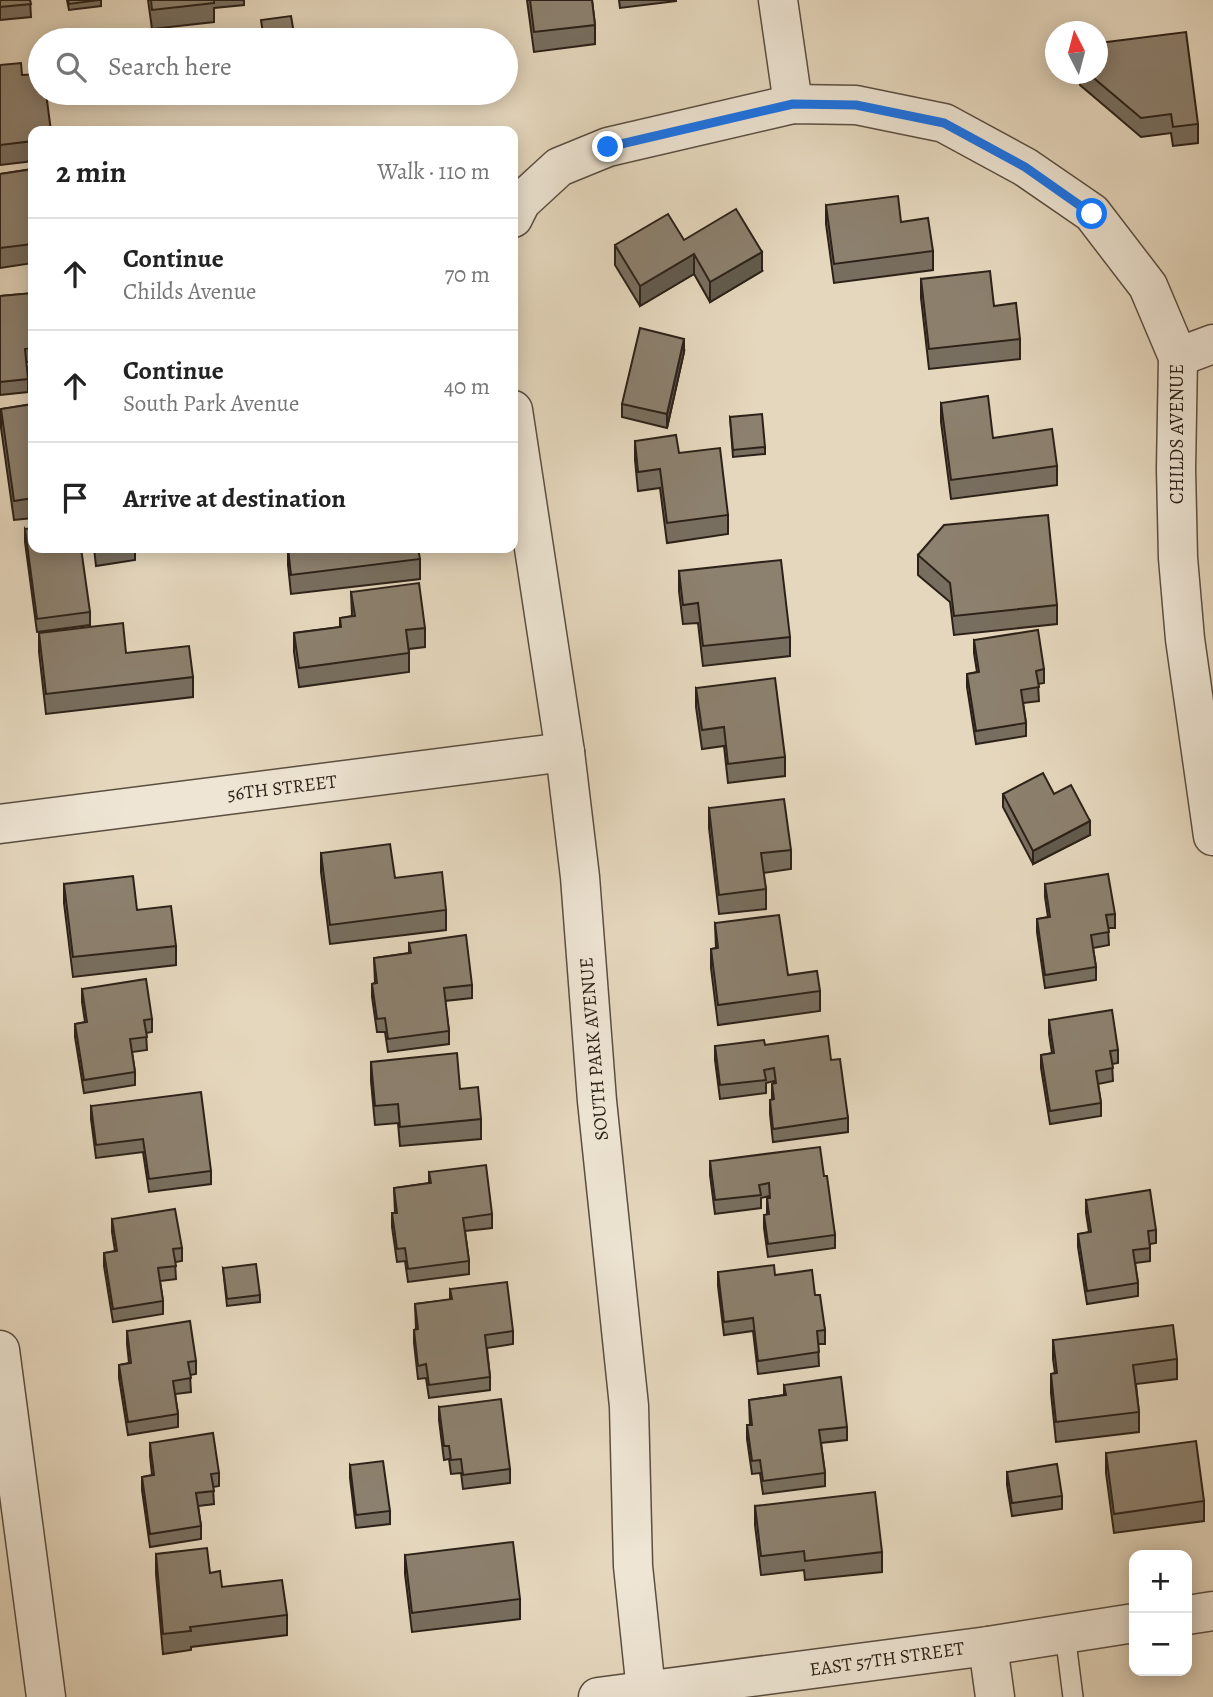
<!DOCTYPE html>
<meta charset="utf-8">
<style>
:root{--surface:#fff;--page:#f2f2f2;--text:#222;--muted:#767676;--line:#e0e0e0}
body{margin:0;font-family:Alegreya,serif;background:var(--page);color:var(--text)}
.controls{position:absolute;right:21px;bottom:21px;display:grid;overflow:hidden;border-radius:14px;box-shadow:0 4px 18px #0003}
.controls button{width:63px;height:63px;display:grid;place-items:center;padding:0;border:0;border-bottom:2px solid var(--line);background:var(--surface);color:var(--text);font:35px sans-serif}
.compass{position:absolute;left:1045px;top:21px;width:63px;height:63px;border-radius:50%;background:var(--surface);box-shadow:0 4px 18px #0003;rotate:354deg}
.stop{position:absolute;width:21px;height:21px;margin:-16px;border:5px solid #1a73e8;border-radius:50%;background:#fff}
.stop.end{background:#1a73e8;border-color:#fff;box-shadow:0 2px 7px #0008}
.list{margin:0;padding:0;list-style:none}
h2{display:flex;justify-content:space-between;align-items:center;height:91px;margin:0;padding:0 28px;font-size:30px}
h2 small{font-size:23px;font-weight:400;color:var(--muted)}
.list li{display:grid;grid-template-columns:46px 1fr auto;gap:21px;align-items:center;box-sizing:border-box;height:112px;padding:0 28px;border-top:2px solid var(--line)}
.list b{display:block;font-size:26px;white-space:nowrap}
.list p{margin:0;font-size:23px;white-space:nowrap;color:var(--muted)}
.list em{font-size:23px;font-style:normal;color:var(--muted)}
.icon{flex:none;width:38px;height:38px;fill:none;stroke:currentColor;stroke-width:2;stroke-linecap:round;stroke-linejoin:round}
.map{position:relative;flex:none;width:1213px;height:1697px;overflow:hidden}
.search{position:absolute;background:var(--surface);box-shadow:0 4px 18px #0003;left:28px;top:28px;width:490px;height:77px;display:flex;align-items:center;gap:18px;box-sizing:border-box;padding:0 24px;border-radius:38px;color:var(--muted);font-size:26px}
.panel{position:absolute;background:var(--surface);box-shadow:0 4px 18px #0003;left:28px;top:126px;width:490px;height:427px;border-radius:14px}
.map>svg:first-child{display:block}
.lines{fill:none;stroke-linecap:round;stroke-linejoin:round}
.service-casing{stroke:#5a4e41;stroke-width:22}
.minor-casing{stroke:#5a4e41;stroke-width:41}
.tertiary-casing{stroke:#5a4e41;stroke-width:41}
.service{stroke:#eee5d4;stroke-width:19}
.minor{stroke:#eee5d4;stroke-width:38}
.tertiary{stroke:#eee5d4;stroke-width:38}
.wall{fill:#786e5f;stroke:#2c2118;stroke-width:2}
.shaded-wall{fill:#625a4d;stroke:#2c2118;stroke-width:2}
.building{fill:#8c806e;stroke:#2c2118;stroke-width:2}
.route{stroke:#1a73e8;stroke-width:9}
.labels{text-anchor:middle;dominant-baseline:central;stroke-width:7;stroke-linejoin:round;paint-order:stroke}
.street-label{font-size:19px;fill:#2c2118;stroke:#eee5d4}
</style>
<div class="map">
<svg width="1213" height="1697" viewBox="0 0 1213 1697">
<rect width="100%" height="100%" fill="#e5d7bd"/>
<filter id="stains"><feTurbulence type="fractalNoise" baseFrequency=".00286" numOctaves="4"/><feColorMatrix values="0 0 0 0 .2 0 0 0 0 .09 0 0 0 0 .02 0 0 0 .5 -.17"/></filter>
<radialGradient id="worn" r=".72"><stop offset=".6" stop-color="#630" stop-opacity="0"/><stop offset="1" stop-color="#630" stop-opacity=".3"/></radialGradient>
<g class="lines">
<!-- service casing -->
<g class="service-casing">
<path id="service" d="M1065,1634L1073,1697"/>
</g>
<!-- minor casing -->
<g class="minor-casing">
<g id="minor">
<path d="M778,0L793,104"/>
<path d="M513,218L521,202L559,167L608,147L793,104L856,105L944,123L1025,167L1092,213L1148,286L1178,357L1176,469L1178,558L1185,639L1213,836"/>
<path d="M1178,357L1213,344"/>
<path d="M513,410L565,752L580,877L597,1101L629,1406L633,1566L646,1691"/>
<path d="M0,824L565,752"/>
<path d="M1187,1615L1213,1611"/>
<path d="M988,1646L995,1697"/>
<path d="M598,1697L988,1646L1134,1623"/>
</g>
</g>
<!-- tertiary casing -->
<g class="tertiary-casing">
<path id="tertiary" d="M0,1350L46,1697"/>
</g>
<!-- service -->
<use href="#service" class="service"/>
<!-- minor -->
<use href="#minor" class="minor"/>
<!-- tertiary -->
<use href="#tertiary" class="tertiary"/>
</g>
<!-- wall -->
<g class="wall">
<path d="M0,0H30L31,17L0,20Z"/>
<path d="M67,0H101V6L69,10Z"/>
<path d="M148,0H244V5L214,8V22L152,29Z"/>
<path d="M527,0H592L595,25V44L534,52Z"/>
<path d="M619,0H676V1L620,8Z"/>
<path d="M0,65L22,75L33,131V161L0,165Z"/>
<path d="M1080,74H1097L1198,124V143L1173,146L1171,133L1141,137L1080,85Z"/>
<path d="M33,169V263L0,268V174Z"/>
<path d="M826,205L933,251V270L834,283L826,224Z"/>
<path d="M684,240L762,271L710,302L694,274L640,306L615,265V245Z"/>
<path d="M921,279L994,306L1020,339V359L929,369L921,298Z"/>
<path d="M33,293V362H26L28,379V392L0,395V296Z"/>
<path d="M684,352L667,428L622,417V404Z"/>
<path d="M941,403L993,438L1057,466V485L951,499L941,422Z"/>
<path d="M33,404V518L14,520L1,428V409Z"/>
<path d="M730,417L765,447V454L733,457Z"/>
<path d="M635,441L679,453L728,515V534L667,543L660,488L638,491L635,460Z"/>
<path d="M25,529L90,612V625L37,632L25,542Z"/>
<path d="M94,548H135V560L96,566Z"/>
<path d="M288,548L420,559V579L291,594L288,565Z"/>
<path d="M918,555L1057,605V624L954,635L950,602L918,575Z"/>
<path d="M679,571L790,637V656L703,666L698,623L683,624L679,591Z"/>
<path d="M351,592L425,628V647L409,649V672L299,687L294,652V633L340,627V618L352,616Z"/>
<path d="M39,633L193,677V697L46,714L39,652Z"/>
<path d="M974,640L1044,669V683L1038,684L1039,701L1023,703L1026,723V736L976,744L967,687V674L977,672L974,653Z"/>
<path d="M696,688L785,757V776L728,783L724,746L702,749L696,707Z"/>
<path d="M1003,794H1054L1090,835L1033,864L1003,807Z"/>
<path d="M709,808L791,850V869L763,873L766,889V909L719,914L709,828Z"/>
<path d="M321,853L395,878L446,910V930L330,944L321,872Z"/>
<path d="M64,884L137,910L176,946V965L73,977L64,903Z"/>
<path d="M1045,884L1115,914V928H1108L1109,945L1093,948L1096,967V980L1045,988L1037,932V919L1048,917L1045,897Z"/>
<path d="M715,923L788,975L820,991V1011L718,1025L711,968V949L716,948Z"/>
<path d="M409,943L472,985V998L445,1001L449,1031V1044L388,1052L385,1032H377L372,997V984L375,983L374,958L409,953Z"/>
<path d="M82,989L152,1019V1032L146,1033L147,1050L132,1052L135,1072V1085L84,1093L75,1037V1024L85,1022L82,1002Z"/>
<path d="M1049,1020L1118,1050V1063L1112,1064L1113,1081L1098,1084L1101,1103V1116L1050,1124L1041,1068V1055L1052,1053L1049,1034Z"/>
<path d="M765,1045L831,1060L848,1118V1132L773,1142L770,1114V1100H772V1084L774,1083V1081L766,1083V1093L720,1099L715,1060V1046Z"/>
<path d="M371,1062L460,1089L481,1119V1139L400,1146L398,1123L375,1125L371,1081Z"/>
<path d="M91,1106L211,1171V1184L149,1192L143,1152L96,1158L91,1119Z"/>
<path d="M710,1161L824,1176L835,1235V1248L768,1257L764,1228V1215H767V1198H769V1196L761,1198V1208L715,1214L710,1175Z"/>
<path d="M429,1172L492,1214V1228L465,1231L469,1261V1274L408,1282L405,1261L397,1262L392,1227V1213H395L394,1188L429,1183Z"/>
<path d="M1086,1200L1156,1230V1243L1150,1244V1261L1135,1263L1138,1283V1296L1087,1304L1078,1247V1234L1089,1232L1086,1213Z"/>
<path d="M112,1219L182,1248V1261L175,1262L176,1279L160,1281L163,1301V1314L113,1322L104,1266V1253L115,1251L112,1232Z"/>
<path d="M223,1268L260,1295V1302L227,1306Z"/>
<path d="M718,1272L775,1275L815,1295L825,1330V1344H818L819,1366L758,1374L753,1331L724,1335L718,1286Z"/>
<path d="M450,1289L513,1331V1344L487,1348L490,1377V1390L429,1398L426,1378L418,1379L414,1343V1330L416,1329L415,1304L450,1300Z"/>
<path d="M127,1331L196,1361V1374L190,1375L191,1392L175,1394L178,1414V1427L128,1435L119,1378V1365L129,1363L127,1344Z"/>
<path d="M1053,1340L1177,1359V1379L1136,1384L1139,1412V1432L1056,1442L1051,1393V1374L1055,1373L1053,1359Z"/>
<path d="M784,1385L847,1427V1440L821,1443L825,1473V1486L763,1494L760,1473L752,1474L747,1439V1425H750L749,1400L784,1395Z"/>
<path d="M439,1407L510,1469V1483L463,1489L461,1473L451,1474L449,1459L444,1460L439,1420Z"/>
<path d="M150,1443L219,1473V1486L213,1487L214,1504L198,1506L201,1526V1539L150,1547L142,1490V1477L152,1475L150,1456Z"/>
<path d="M1106,1453L1204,1501V1521L1114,1533L1106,1473Z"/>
<path d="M350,1465L390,1511V1524L356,1528L350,1478Z"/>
<path d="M1007,1472L1062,1496V1509L1012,1516L1007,1485Z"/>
<path d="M755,1506L882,1552V1572L805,1580L804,1570L761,1575L755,1525Z"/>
<path d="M156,1554L210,1573L222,1587L287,1615V1635L191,1647V1650L163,1654L156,1574Z"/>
<path d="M405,1555L520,1599V1619L412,1632L405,1574Z"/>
</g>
<!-- shaded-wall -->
<g class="shaded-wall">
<path d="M762,252V271L710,302V282Z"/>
<path d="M694,254V274L640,306V286Z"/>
<path d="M684,339V352L667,428V414Z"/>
<path d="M1090,821V835L1033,864V851Z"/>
</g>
<!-- building -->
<g class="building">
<path d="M0,0H30L31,4L0,7Z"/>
<path d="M68,0H99L69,4Z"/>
<path d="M151,0H214V3L152,10Z"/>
<path d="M530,0H592L595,25L534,32Z"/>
<path d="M291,16L295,40H264L261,20Z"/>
<path d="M1186,32L1198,124L1173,127L1171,114L1141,118L1089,74H1097V45L1099,43Z"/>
<path d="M138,36V40H102Z"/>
<path d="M21,63L22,75L40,74V93H46L51,131H33V141L0,145V65Z"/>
<path d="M33,169V235H32L33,244L0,248V174Z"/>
<path d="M898,196L901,222L928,218L933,251L834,264L826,205Z"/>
<path d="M736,209L762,252L710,282L694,254L640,286L615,245L668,214L684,240Z"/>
<path d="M990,271L994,306L1016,303L1020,339L929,349L921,279Z"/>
<path d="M33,293V348L25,349L28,379L0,382V296Z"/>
<path d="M640,328L684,339L667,414L622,404Z"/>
<path d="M988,396L993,438L1052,429L1057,466L951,480L941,403Z"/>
<path d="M33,404V498L14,501L1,409Z"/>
<path d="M762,414L765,447L733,450L730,417Z"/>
<path d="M676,435L679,453L720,448L728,515L667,523L660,469L638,472L635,441Z"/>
<path d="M1048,515L1057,605L954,616L950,583L918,555L944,525Z"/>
<path d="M33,528V548H81L90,612L37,619L25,529Z"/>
<path d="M96,548H131L96,552Z"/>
<path d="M288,548H418L420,559L291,575Z"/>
<path d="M781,560L790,637L703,646L698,603L683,605L679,571Z"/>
<path d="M419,583L425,628L406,630L409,653L299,668L294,633L341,627L340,618L355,616L351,592Z"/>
<path d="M123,623L126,653L189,646L193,677L46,694L39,633Z"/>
<path d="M1038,630L1044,669L1036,671L1039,687L1021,690L1026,723L976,731L967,674L979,672L974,640Z"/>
<path d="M775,678L785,757L728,764L724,727L702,730L696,688Z"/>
<path d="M1043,773L1054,794L1071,785L1090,821L1033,851L1003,794Z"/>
<path d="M784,799L791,850L761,853L766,889L719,895L709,808Z"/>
<path d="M390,844L395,878L442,872L446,910L330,925L321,853Z"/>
<path d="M1108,874L1115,914L1106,915L1109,932L1091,935L1096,967L1045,975L1037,919L1050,917L1045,884Z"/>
<path d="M133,876L137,910L171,906L176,946L73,957L64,884Z"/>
<path d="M779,915L788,975L817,971L820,991L718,1005L711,949L718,948L715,923Z"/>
<path d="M466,935L472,985L444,988L449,1031L388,1039L385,1018L377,1019L372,984L377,983L374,958L411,953L409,943Z"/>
<path d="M146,979L152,1019L144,1020L147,1037L130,1039L135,1072L84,1080L75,1024L87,1022L82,989Z"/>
<path d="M1112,1010L1118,1050L1110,1051L1113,1068L1096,1071L1101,1103L1050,1111L1041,1055L1054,1053L1049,1020Z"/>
<path d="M828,1036L831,1060L840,1059L848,1118L773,1129L770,1100L774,1099L772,1084L776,1083L774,1068L764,1070L766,1080L720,1085L715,1046L764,1040L765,1045Z"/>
<path d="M457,1053L460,1089L478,1087L481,1119L400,1127L398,1104L375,1106L371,1062Z"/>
<path d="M201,1092L211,1171L149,1179L143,1139L96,1145L91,1106Z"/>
<path d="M820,1147L824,1176H827L835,1235L768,1244L764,1215L769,1214L767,1198H770L769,1183L759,1185L761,1195L715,1200L710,1161Z"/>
<path d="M486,1165L492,1214L463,1218L469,1261L408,1269L405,1248L397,1249L392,1213H397L394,1188L431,1183L429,1172Z"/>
<path d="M1150,1190L1156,1230L1148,1231L1150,1248L1133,1250L1138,1283L1087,1291L1078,1234L1091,1232L1086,1200Z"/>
<path d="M175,1209L182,1248L173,1249L176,1266L158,1268L163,1301L113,1309L104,1253L117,1251L112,1219Z"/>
<path d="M256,1264L260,1295L227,1299L223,1268Z"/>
<path d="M774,1265L775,1275L812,1270L815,1295H820L825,1330L817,1331L819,1352L758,1361L753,1318L724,1322L718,1272Z"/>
<path d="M507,1282L513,1331L485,1335L490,1377L429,1385L426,1364L418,1366L414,1330L418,1329L415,1304L452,1299L450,1289Z"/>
<path d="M190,1321L196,1361L188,1362L191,1378L173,1381L178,1414L128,1422L119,1365L131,1363L127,1331Z"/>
<path d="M1173,1325L1177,1359L1133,1365L1139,1412L1056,1422L1051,1374L1057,1373L1053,1340Z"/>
<path d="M841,1377L847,1427L819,1430L825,1473L763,1481L760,1460L752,1461L747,1425H752L749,1400L786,1395L784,1385Z"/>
<path d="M501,1399L510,1469L463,1475L461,1459L451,1460L449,1446H444L439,1407Z"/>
<path d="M213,1433L219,1473L211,1474L214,1491L196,1493L201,1526L150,1534L142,1477L154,1475L150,1443Z"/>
<path d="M1196,1441L1204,1501L1114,1514L1106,1453Z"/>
<path d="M383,1461L390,1511L356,1515L350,1465Z"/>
<path d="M1057,1464L1062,1496L1012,1503L1007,1472Z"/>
<path d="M875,1492L882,1552L805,1561L804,1551L761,1556L755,1506Z"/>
<path d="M513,1542L520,1599L412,1613L405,1555Z"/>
<path d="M207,1548L210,1573L220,1571L222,1587L282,1580L287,1615L190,1627L191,1631L163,1634L156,1554Z"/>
</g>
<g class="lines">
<!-- route -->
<path class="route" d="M608,147L793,104L856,105L944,123L1025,167L1092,214"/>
</g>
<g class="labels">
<!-- street labels -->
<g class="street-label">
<text transform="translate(1177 434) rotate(-90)">CHILDS AVENUE</text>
<text transform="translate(282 788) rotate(-7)">56TH STREET</text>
<text transform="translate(594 1049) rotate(-95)">SOUTH PARK AVENUE</text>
<text transform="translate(887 1659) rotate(-8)">EAST 57TH STREET</text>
</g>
</g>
<rect width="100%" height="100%" filter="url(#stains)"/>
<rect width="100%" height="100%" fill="url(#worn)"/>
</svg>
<div class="controls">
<button>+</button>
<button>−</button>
</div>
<svg class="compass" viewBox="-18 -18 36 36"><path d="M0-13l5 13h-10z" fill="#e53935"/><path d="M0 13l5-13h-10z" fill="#767676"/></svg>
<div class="stop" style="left:1092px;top:214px"></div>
<div class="stop end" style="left:608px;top:147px"></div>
<div class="search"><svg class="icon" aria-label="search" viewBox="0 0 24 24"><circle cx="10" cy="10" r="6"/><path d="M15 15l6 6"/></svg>Search here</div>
<section class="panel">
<h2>2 min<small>Walk · 110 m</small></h2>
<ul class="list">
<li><svg class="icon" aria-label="ahead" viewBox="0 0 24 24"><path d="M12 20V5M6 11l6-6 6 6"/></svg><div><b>Continue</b><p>Childs Avenue</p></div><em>70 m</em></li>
<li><svg class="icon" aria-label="ahead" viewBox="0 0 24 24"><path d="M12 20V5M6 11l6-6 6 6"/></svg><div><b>Continue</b><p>South Park Avenue</p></div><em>40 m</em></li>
<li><svg class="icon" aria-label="arrive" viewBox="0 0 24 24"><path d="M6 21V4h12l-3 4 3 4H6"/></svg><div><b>Arrive at destination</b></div></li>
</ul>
</section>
</div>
